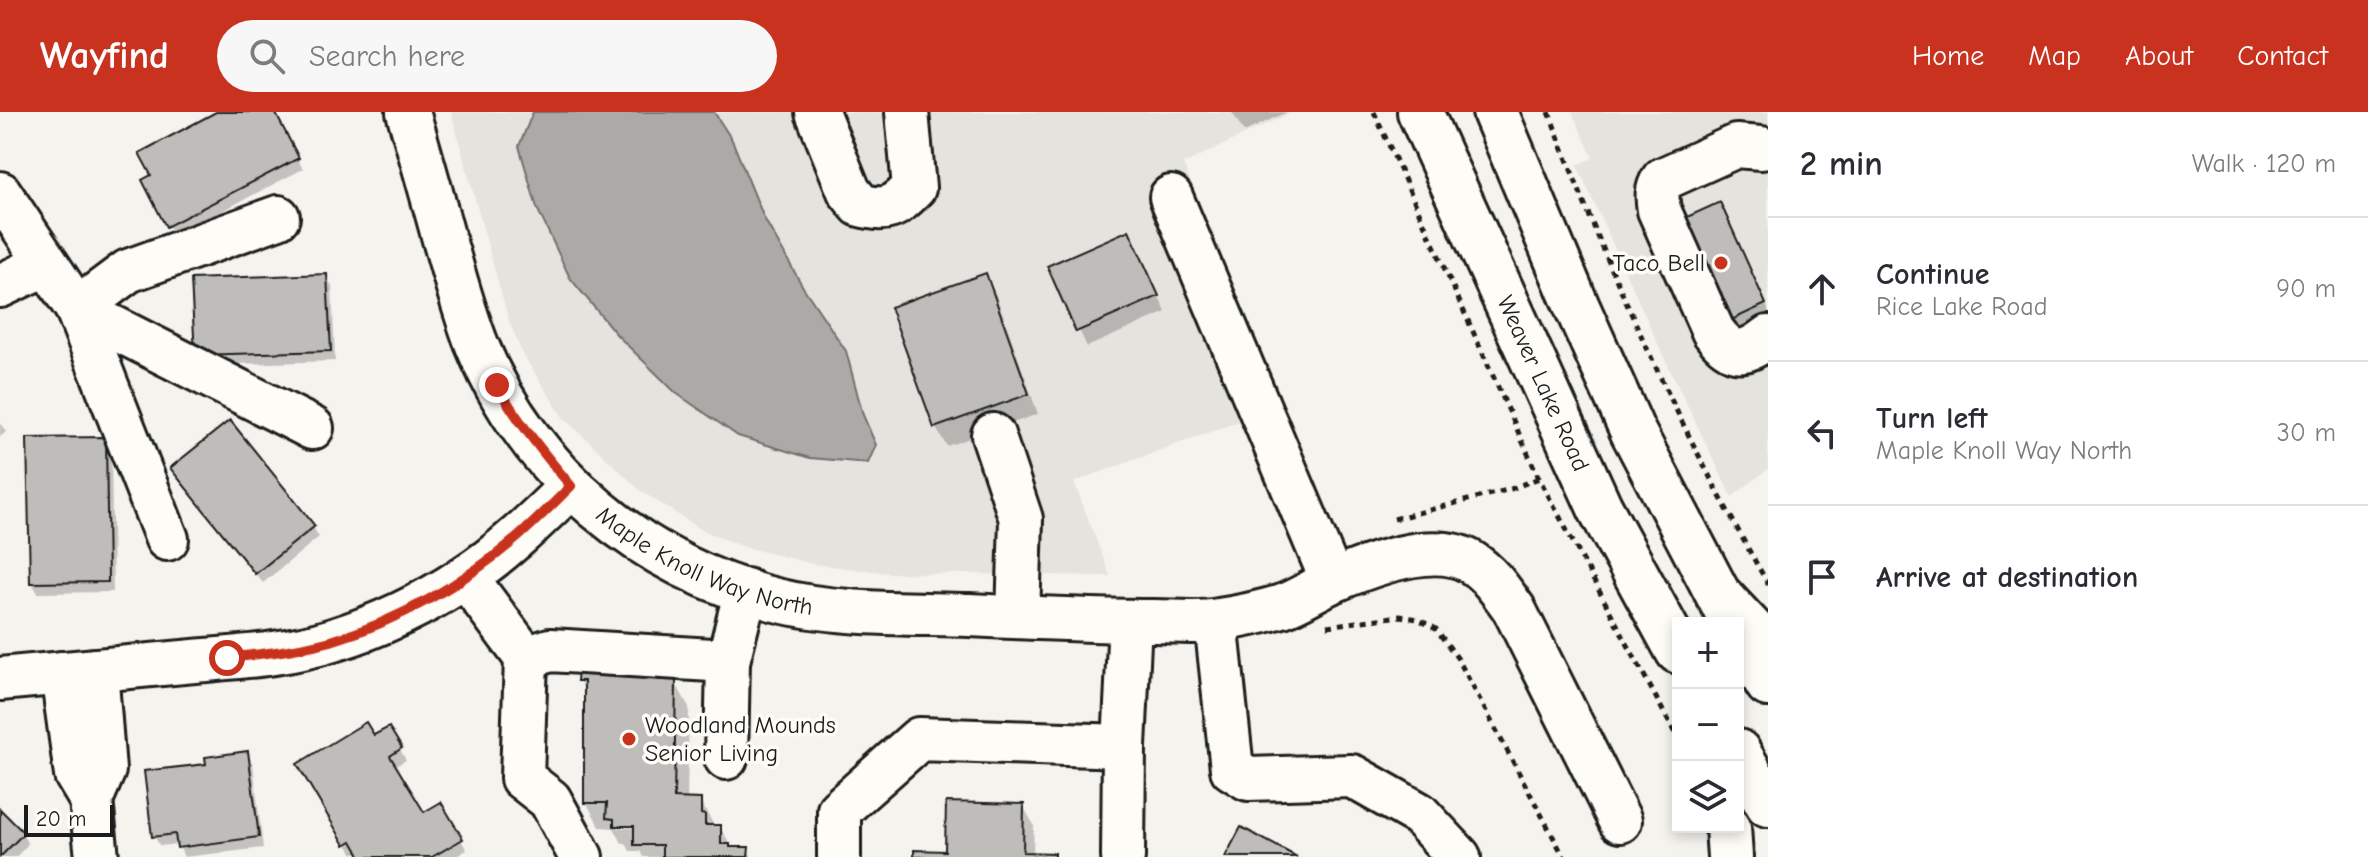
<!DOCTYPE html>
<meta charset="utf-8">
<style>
:root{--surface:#fff;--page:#f7f7f7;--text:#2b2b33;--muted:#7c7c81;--line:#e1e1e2;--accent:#c8321e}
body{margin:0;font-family:"Comic Neue",sans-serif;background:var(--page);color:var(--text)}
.controls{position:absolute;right:24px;bottom:24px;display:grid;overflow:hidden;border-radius:0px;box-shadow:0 4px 12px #0003}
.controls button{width:72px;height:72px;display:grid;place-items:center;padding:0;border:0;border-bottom:2px solid var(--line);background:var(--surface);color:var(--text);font:40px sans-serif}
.scale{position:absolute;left:24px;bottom:20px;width:90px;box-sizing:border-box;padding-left:8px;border:4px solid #1c1c1c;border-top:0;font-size:22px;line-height:28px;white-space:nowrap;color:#1c1c1c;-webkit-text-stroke:6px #fdfcf7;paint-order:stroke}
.stop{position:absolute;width:24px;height:24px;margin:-18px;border:6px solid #c8321e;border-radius:50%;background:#fff}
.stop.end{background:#c8321e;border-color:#fff;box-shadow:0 2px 8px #0008}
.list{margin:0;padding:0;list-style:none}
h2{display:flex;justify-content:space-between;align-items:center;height:104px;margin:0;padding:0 32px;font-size:34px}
h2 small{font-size:26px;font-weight:400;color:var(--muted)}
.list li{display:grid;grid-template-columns:52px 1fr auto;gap:24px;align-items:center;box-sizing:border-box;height:144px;padding:0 32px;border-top:2px solid var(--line)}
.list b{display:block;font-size:30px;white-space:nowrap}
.list p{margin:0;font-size:26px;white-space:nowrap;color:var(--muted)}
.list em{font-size:26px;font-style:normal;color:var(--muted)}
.icon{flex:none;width:44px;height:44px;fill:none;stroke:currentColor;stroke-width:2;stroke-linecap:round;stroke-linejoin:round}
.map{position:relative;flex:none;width:1768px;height:745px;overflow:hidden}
header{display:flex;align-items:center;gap:48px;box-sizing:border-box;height:112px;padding:0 40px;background:var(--accent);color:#fff}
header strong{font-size:38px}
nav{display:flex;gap:44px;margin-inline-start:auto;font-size:28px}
.search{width:560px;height:72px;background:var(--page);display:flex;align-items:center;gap:20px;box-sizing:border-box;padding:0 28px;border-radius:44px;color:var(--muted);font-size:30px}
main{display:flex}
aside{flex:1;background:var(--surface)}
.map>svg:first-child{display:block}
.built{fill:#e4e3de}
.water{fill:#abaaa6;stroke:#72716f;stroke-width:2}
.shadow{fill:#0003;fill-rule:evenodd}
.building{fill:#bebdba;stroke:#1c1c1c;stroke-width:2}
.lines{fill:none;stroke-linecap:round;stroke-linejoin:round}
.minor-casing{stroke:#1c1c1c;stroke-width:48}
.major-casing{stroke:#1c1c1c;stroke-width:50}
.highway-casing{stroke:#1c1c1c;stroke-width:50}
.path{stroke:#1c1c1c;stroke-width:5;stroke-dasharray:6 6;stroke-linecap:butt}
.minor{stroke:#fdfcf7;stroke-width:42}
.major{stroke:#fdfcf7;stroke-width:44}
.highway{stroke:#fdfcf7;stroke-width:44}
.route{stroke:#c8321e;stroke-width:10}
.poi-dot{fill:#c8321e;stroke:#fdfcf7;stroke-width:3}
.labels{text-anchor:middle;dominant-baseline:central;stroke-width:7;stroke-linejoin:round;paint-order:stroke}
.poi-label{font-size:24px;fill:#1c1c1c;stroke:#fdfcf7;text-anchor:end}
.street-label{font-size:24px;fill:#1c1c1c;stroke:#fdfcf7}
</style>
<header>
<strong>Wayfind</strong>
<div class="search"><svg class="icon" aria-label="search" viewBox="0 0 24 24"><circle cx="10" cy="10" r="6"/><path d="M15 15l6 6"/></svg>Search here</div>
<nav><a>Home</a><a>Map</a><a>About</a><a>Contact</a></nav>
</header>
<main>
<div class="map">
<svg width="1768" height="745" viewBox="0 0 1768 745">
<rect width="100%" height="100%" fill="#f4f3ee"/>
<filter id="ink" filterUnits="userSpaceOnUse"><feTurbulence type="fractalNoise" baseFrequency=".0125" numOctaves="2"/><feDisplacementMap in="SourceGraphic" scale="16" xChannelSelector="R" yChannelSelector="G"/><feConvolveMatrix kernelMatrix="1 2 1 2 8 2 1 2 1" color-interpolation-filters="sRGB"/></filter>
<g filter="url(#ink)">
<!-- built -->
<g class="built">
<path d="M451,0H1292L1183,52L1284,293L1074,370L1110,464L889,461L813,452L741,434L702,418L641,379L563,305L522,241L508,206Z"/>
<path d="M1572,0H1768V357L1732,385L1662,241L1577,53L1593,46Z"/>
</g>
<!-- water -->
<path class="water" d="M533,0H714L732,28L764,106L803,175L846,239L863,303L876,333L868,351L810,346L738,324L676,281L617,223L570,166L537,96L519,34Z"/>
<!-- shadow -->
<g class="shadow">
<path d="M220,0H273L303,57L174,124L144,69L153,64Z"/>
<path d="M1232,0H1287L1244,20Z"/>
<path d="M1728,108L1768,197V210L1733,226L1724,211Z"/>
<path d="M1129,121L1166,200L1087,235L1050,155Z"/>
<path d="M985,163L996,183L1038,302L947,334L935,315Z"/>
<path d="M326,164L332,174L335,249L203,253L197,243Z"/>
<path d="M0,311L6,320L0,325Z"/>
<path d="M105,327L111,337L113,480L38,481L32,471Z"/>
<path d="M173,357L313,415L319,425L263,471L179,367Z"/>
<path d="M579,568L675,570L689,595L687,688L700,689L715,715H720L733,737H747L752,745H643L640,739H630L626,731H622L614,716L600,715L586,690V580ZM618,712H644V716H618Z"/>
<path d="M388,617L406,648L394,655L423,703L440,693L467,738L455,745H364L360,738L353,742L299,652L374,626Z"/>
<path d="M247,642L253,652L263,736L184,745L178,732L160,734L154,724L208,653Z"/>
<path d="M1023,694L1034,713L1033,743H1054L1055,745H916L946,741Z"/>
<path d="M0,699L22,722L28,732L16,745H0Z"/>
</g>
<!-- building -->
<g class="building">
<path d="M216,0H275L299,46L166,115L142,68L151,63L139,41Z"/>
<path d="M1720,90L1766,192L1723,212L1676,110Z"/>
<path d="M1129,118L1159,184L1076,220L1047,154Z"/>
<path d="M986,161L1029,282L934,316L890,195Z"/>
<path d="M327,162L331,239L195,243L191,167Z"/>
<path d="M230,308L315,414L255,462L170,356Z"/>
<path d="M106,325L108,470L30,471L27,326Z"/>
<path d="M578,558H613L615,563L659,564V568H676L674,686L701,687V702L705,703V713H721V732H730V735H749L748,745H662V733H634V714H614V707L606,706L607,691H584V569H577Z"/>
<path d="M366,610L374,623L389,615L402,636L390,644L424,700L441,690L463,727L432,745H361L352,729L345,733L297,652Z"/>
<path d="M248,639L259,725L177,736L175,722L152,725L144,659L206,652L205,645Z"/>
<path d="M946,690L1024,692L1023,740L1055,741V745H914V738L945,739Z"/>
<path d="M0,697L24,721L0,745Z"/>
<path d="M1241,715L1297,745H1225Z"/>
</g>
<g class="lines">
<!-- minor casing -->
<g class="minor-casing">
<g id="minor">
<path id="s1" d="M408,0C421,44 433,87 445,131C455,165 464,200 477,233C529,361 644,456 776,488C835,503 908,501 969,503C1031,506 1093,509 1155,509C1175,509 1198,512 1219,508C1239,505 1262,500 1282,494C1300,488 1316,476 1333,469C1370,453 1433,428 1471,450C1490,462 1501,479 1514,497L1620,709"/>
<path d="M817,0L849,79L860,93C888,100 894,96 914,76L907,0"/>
<path d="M1761,36L1736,34L1663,67C1656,78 1657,85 1659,98L1713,219C1731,244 1744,244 1768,225"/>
<path d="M0,81L77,197L167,427"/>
<path d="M1171,85L1332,469"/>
<path d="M0,174L46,152"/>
<path d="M77,197L312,316"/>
<path d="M77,197L128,159L278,105"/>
<path d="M993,323L1021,407L1018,505"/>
<path d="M466,465L526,546L522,666L550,688L581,745"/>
<path d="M1216,509L1232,657L1248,667L1352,664L1419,702L1459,745"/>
<path d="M526,546L550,538L728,549L746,478"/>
<path d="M62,561L76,663L91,688L97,745"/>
<path d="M0,567C65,561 130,555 194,549C241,545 289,542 333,528C379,514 425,492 465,465C504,440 538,406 571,374"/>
<path d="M726,646L728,549"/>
<path d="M91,688L104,658L96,558"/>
<path d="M839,745V698L919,627L1124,634"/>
<path d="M1123,745L1124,634L1130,509"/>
</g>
</g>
<!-- major casing -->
<g class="major-casing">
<g id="major">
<path id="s2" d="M1420,0L1600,396L1678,539"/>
<path d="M1495,0L1577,195L1633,320L1733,511"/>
<path d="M1738,520L1768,572"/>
<path d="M1738,640L1768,692"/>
</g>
</g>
<!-- highway casing -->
<g class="highway-casing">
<g id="highway">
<path d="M1718,482L1768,535"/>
<path d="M1728,715L1730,745"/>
</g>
</g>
<!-- path -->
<g class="path">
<path d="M1374,0L1539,366L1678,627"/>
<path d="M1549,0C1609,162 1683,323 1768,472"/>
<path d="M1394,407L1511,377L1539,366"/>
<path d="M1327,514L1400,504L1418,507L1436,517L1458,547L1564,745"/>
</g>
<!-- minor -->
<use href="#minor" class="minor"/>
<!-- major -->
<use href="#major" class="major"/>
<!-- highway -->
<use href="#highway" class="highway"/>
</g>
</g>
<g class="lines" filter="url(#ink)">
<!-- route -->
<path class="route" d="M227,546C262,542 297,538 331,529C399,509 464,471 518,425C536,409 554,391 571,374C544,342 518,310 497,273"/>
</g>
<!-- markers -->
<g class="poi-dot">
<circle cx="1721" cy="151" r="8"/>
<circle cx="629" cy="627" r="8"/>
</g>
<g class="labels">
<!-- poi labels -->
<g class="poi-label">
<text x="1705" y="151">Taco Bell</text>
<text x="645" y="613" text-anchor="start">Woodland Mounds<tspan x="645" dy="28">Senior Living</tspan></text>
</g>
<!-- street labels -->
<g class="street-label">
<text stroke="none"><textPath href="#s2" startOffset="298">Weaver Lake Road</textPath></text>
<text stroke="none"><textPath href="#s1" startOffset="570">Maple Knoll Way North</textPath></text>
</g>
</g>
</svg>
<div class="controls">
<button>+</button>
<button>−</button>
<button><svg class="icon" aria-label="layers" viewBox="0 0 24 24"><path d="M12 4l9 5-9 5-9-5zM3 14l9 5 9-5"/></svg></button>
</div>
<div class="scale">20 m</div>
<div class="stop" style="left:227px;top:546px"></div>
<div class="stop end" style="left:497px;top:273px"></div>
</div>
<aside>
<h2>2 min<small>Walk · 120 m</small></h2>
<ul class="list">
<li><svg class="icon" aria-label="ahead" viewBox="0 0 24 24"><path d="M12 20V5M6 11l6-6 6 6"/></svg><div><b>Continue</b><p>Rice Lake Road</p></div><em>90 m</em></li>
<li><svg class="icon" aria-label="left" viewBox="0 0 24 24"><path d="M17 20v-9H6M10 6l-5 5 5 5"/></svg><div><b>Turn left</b><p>Maple Knoll Way North</p></div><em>30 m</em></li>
<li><svg class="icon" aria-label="arrive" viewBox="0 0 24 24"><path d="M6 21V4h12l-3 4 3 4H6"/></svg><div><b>Arrive at destination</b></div></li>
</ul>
</aside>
</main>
